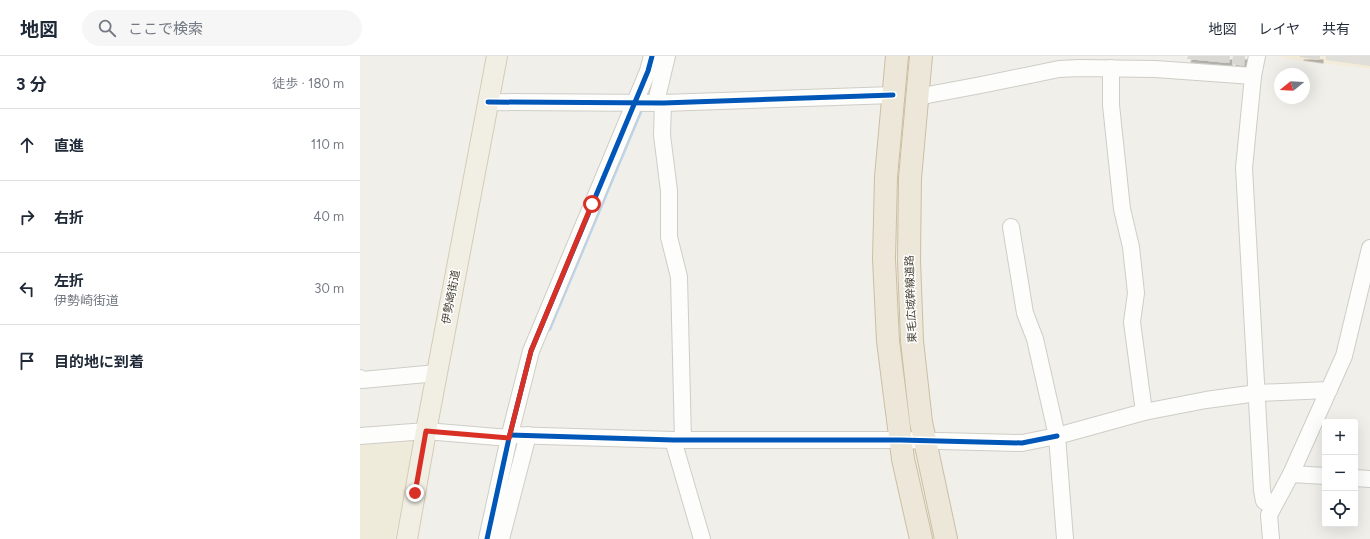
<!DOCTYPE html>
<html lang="ja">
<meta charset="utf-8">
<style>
:root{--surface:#fff;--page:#f6f6f7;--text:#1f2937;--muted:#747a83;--line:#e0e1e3}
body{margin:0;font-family:Figtree,"Noto Sans JP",sans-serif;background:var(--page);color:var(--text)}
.controls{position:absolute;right:12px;bottom:12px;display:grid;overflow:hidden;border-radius:4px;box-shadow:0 4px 16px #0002}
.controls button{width:36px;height:36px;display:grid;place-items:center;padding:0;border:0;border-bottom:1px solid var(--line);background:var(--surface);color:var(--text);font:20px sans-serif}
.compass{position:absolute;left:914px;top:12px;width:36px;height:36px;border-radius:50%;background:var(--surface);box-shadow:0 4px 16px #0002;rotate:252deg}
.stop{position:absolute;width:12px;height:12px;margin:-9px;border:3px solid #d93025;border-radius:50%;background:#fff}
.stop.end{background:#d93025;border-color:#fff;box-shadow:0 1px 4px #0008}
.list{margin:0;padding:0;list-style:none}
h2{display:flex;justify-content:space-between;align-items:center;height:52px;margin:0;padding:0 16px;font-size:17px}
h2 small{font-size:13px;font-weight:400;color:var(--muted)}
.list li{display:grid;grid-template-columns:26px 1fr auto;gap:12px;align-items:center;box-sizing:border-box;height:72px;padding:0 16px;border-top:1px solid var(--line)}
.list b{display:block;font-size:15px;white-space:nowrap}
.list p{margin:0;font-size:13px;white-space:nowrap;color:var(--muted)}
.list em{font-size:13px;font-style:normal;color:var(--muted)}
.icon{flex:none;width:22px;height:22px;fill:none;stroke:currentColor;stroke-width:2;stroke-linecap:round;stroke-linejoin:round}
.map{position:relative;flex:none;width:1010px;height:483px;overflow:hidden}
header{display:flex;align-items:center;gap:24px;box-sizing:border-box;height:56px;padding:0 20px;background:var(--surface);border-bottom:1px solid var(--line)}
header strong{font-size:19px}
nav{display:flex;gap:22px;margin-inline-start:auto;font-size:14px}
.search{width:280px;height:36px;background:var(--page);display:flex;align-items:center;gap:10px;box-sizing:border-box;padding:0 14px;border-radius:22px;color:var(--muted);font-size:15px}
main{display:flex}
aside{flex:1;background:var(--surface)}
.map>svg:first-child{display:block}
.commercial{fill:#f4ecdb}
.education{fill:#efebdb}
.parking{fill:#e0ded8}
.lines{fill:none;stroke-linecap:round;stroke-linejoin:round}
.stream{stroke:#b5d5f2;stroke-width:4.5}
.building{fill:#dad8d2;filter:url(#shadow)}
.minor-casing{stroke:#cfcdc7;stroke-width:18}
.major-casing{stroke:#d4cdb5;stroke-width:22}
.highway-casing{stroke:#cbbfa2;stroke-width:24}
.minor{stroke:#fdfdfc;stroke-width:16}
.major{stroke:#f1eee3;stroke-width:20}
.highway{stroke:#ece7d9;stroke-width:22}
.cycleway-casing{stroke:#fff;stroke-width:8}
.cycleway{stroke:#0057b8;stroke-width:5}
.route{stroke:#d93025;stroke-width:5}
.labels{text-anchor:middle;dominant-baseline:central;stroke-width:3;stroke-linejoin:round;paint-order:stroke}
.street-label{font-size:11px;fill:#484234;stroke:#fff}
</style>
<header>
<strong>地図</strong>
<div class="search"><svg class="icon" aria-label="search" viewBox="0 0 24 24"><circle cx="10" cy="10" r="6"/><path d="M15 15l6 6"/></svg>ここで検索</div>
<nav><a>地図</a><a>レイヤ</a><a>共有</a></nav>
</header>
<main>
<aside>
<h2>3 分<small>徒歩 · 180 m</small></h2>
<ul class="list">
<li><svg class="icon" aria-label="ahead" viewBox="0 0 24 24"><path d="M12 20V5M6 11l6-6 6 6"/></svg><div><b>直進</b></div><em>110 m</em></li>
<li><svg class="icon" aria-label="right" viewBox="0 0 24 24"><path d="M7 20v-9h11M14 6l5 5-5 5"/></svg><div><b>右折</b></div><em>40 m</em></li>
<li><svg class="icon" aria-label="left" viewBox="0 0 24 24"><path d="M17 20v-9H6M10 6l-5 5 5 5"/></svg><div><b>左折</b><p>伊勢崎街道</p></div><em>30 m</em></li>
<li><svg class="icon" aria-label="arrive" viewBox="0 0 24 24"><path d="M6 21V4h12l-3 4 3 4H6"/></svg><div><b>目的地に到着</b></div></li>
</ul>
</aside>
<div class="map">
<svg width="1010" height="483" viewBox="0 0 1010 483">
<defs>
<filter id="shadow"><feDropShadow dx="3.5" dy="3.5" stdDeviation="0" flood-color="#0004"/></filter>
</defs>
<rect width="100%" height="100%" fill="#f0efea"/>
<!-- commercial -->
<path class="commercial" d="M922,0H1010V13L921,2Z"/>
<!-- education -->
<path class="education" d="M52,381L54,385L35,483H0V385Z"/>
<!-- parking -->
<path class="parking" d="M966,0H1010V10L966,4Z"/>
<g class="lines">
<!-- stream -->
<g class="stream">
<path d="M285,44L295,19"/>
<path d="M189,273L282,51"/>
<path d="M148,425L158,381"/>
</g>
</g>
<!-- building -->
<g class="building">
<path d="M828,0H870L869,7L827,3Z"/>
<path d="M873,0H885L884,10L872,8Z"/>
<path d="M940,0H960V4L940,1Z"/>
</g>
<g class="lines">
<!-- minor casing -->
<g class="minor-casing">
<g id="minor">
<path d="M897,0L893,20L884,112L902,434L904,445L913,451"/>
<path d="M751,12V49L762,153L771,191L776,237L772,266L784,356"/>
<path d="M557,41L621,29L699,13L719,12L795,13L893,20"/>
<path d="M128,46L303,47L533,39"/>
<path d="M296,46L307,0"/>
<path d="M303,47L302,79L309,135V181L319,221L323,384"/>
<path d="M651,171L665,257L675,283L697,380L705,483"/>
<path d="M0,322L2,324L77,317"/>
<path d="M150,379L313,384H540L662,387L697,380L784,356L846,344L897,337L969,334"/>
<path d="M0,380L66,375L149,382"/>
<path d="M313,384L342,483"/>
<path d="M931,418L965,420"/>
<path d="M995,422L1010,423"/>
<path d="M127,483L149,382L171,295L288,15L292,0"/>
<path d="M141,483L168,379"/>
<path d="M911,483L909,459L931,418L984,300L1010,192"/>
</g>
</g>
<!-- major casing -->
<g class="major-casing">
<path id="major" d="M47,483L66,375L137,0"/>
</g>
<!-- highway casing -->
<g class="highway-casing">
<g id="highway">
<path d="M537,0L526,121L524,203L528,285L543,403L561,483"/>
<path d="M561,0L550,122L549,204L552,285L561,366L586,483"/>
</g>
</g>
<!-- minor -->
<use href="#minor" class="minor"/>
<!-- major -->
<use href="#major" class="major"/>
<!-- highway -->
<use href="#highway" class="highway"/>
<!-- cycleway casing -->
<g class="cycleway-casing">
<g id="cycleway">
<path d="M128,46L303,47L533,39"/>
<path d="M150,379L313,384H540L662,387L697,380"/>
<path d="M127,483L149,382L171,295L288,15L292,0"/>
</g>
</g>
<!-- cycleway -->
<use href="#cycleway" class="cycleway"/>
</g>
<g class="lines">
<!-- route -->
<path class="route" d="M55,437L66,375L149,382L171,295L232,148"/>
</g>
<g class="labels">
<!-- street labels -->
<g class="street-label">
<text transform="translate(91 241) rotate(-79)">伊勢崎街道</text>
<text transform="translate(551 243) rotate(-92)">東毛広域幹線道路</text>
</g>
</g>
</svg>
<div class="controls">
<button>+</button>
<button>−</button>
<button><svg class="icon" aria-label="locate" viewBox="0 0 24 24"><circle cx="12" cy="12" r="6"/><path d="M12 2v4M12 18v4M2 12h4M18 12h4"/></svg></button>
</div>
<svg class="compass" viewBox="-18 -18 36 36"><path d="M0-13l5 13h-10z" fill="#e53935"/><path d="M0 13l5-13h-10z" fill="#747a83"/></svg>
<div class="stop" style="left:232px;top:148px"></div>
<div class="stop end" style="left:55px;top:437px"></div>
</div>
</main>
